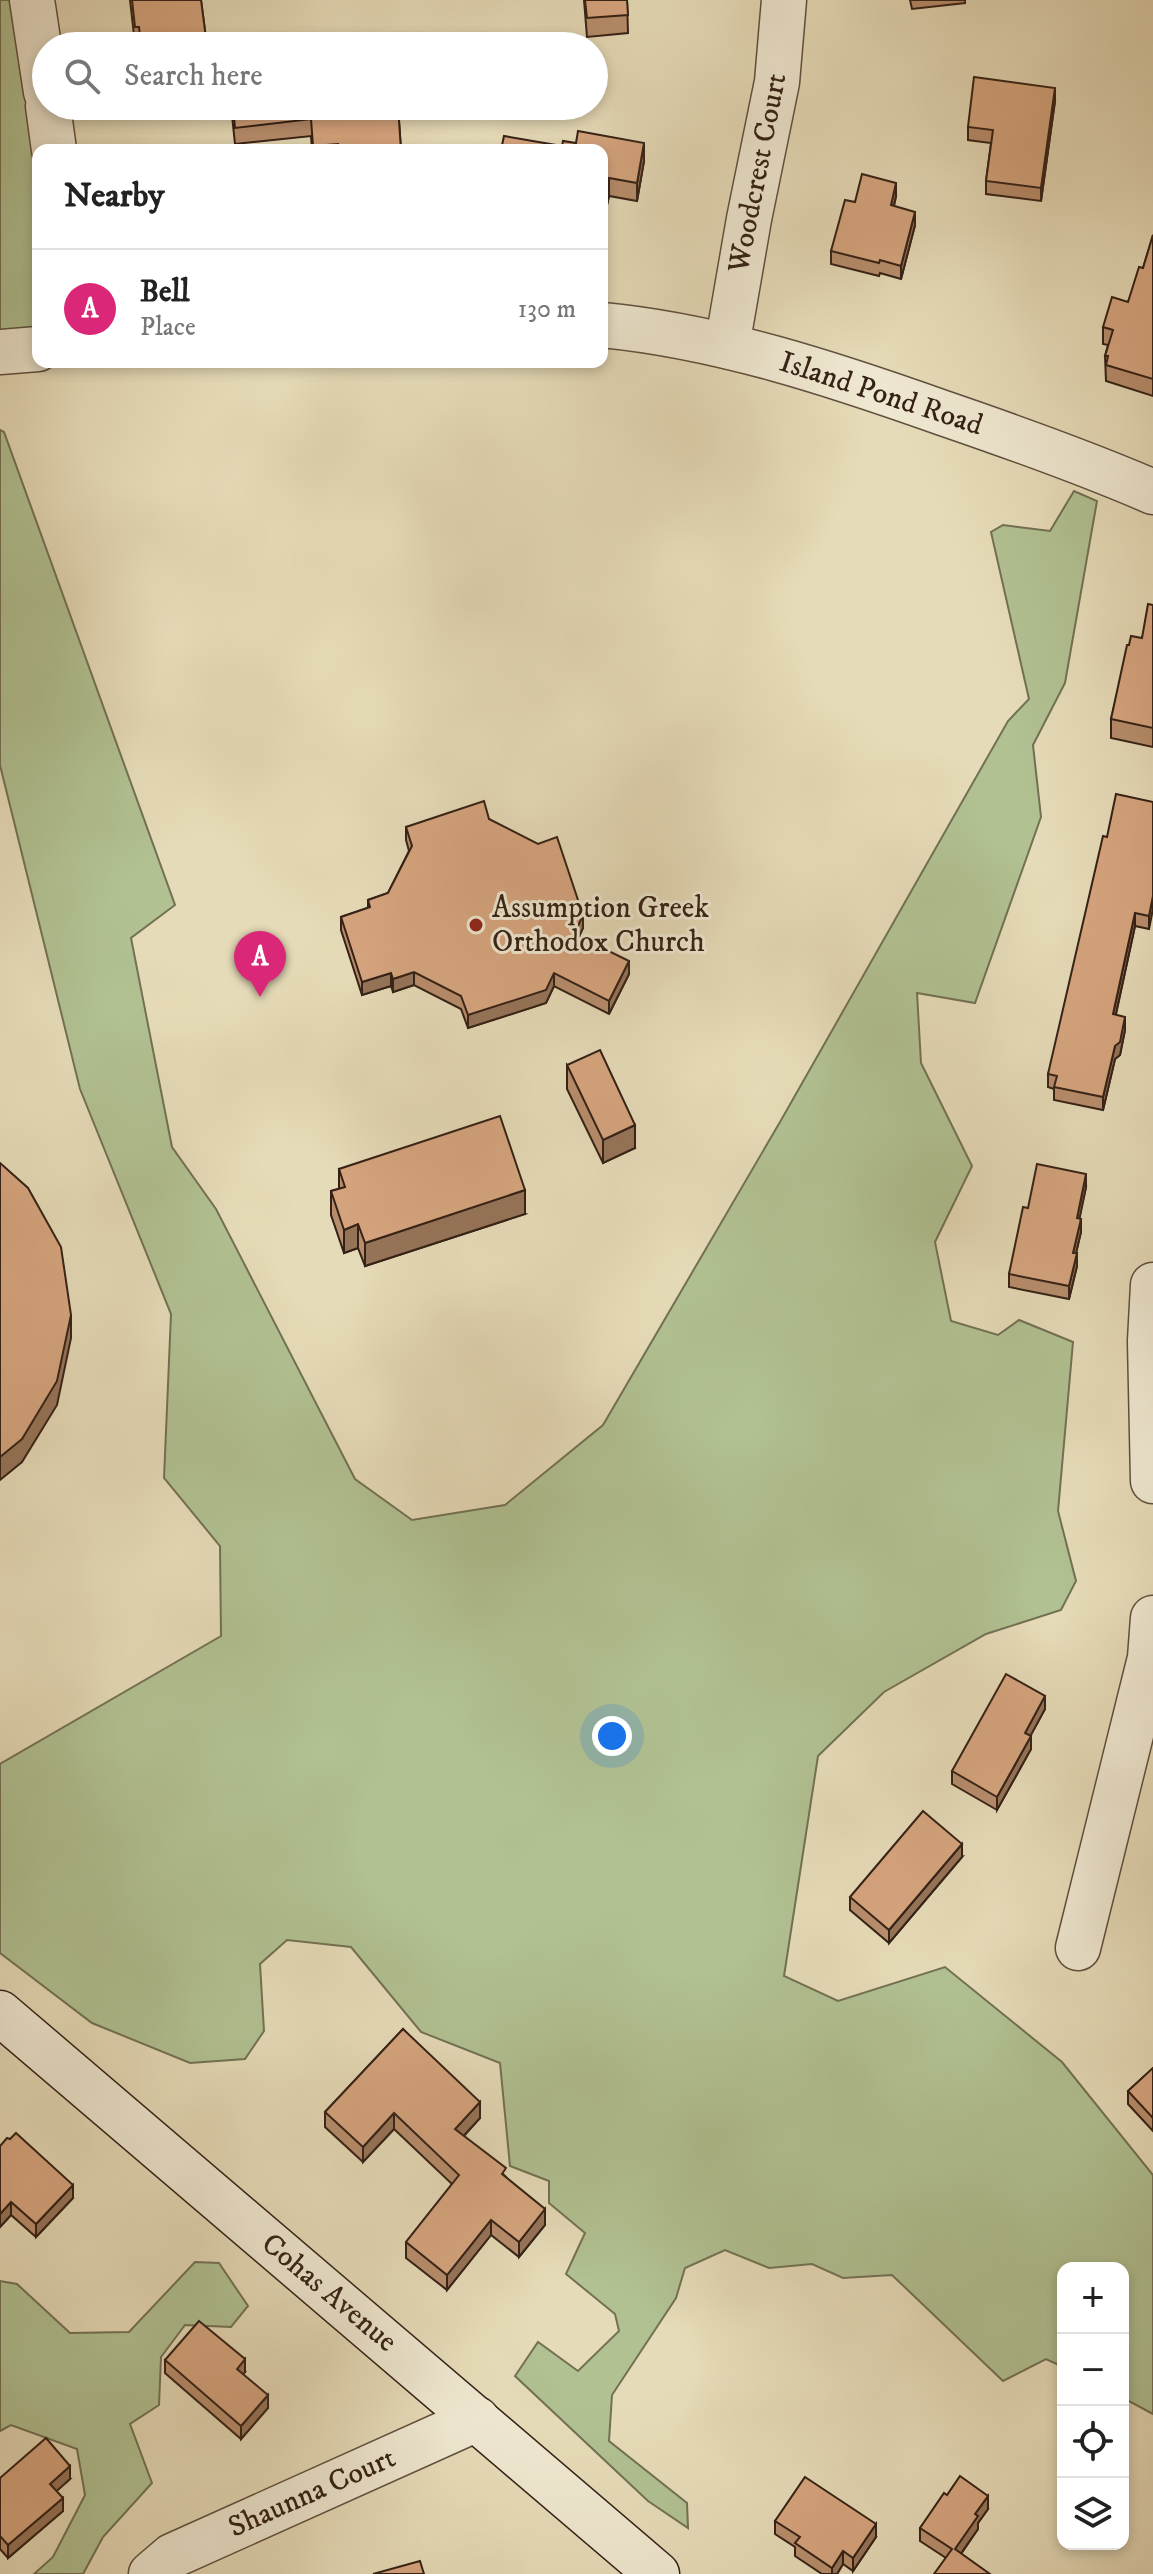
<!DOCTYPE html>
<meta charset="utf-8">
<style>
:root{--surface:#fff;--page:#f6f6f6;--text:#222;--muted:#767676;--line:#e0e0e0;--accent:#db2777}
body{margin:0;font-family:"IM FELL DW Pica",serif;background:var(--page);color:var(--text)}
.controls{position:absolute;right:24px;bottom:24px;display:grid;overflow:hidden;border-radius:16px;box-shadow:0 4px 12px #0003}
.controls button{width:72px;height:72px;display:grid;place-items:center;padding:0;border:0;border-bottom:2px solid var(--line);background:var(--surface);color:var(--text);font:40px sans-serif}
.you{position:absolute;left:612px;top:1736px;width:28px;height:28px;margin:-20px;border:6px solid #fff;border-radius:50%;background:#1a73e8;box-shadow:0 0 0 12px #1a73e833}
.badge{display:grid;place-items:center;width:52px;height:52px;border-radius:50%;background:var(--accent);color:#fff;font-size:26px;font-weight:700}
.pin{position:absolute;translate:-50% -66px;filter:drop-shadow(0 2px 4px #0008)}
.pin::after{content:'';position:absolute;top:42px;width:28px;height:24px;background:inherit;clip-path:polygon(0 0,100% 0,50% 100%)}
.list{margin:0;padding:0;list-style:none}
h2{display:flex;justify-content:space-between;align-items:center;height:104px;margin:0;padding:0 32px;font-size:34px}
h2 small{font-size:26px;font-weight:400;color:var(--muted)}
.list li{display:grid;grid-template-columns:52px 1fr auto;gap:24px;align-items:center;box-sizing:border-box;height:120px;padding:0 32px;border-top:2px solid var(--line)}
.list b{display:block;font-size:30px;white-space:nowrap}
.list p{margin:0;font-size:26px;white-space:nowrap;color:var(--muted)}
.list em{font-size:26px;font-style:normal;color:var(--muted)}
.icon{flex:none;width:44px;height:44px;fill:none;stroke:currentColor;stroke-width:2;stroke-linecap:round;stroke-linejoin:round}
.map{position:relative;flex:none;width:1153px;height:2574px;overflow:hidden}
.search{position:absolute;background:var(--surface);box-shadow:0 4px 12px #0003;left:32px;top:32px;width:576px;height:88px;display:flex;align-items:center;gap:20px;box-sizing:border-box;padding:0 28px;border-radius:44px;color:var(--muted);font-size:30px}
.panel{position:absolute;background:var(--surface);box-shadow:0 4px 12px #0003;left:32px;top:144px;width:576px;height:224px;border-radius:16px}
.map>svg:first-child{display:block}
.green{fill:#b1c192;stroke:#727154;stroke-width:2}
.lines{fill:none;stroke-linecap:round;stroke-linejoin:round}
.street-casing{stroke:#60503e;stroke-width:47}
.secondary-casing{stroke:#342116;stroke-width:47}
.street{stroke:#efe8d1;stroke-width:44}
.secondary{stroke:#efe8d1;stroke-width:44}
.wall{fill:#b88e6d;stroke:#342116;stroke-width:2}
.shaded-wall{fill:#967459;stroke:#342116;stroke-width:2}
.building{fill:#d6a57f;stroke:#342116;stroke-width:2}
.poi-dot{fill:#8f2418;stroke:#efe8d1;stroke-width:3}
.labels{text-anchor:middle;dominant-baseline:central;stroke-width:6;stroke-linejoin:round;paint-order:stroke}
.street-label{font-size:30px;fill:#342116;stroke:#efe8d1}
.poi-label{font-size:30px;fill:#342116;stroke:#efe8d1;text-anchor:start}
</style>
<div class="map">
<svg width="1153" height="2574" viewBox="0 0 1153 2574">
<rect width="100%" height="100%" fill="#e6dbb8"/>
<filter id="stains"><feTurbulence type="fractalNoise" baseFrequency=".0025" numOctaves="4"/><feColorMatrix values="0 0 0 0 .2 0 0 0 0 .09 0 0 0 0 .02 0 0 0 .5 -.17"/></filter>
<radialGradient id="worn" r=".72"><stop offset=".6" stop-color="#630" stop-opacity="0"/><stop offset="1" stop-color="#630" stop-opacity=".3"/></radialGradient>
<!-- green -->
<g class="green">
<path d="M0,0H32L38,150V349L0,351Z"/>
<path d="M0,430L4,432L175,905L131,938L172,1147L216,1209L355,1479L412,1520L505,1505L603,1425L780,1122L1008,721L1029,699L991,532L1003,525L1050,531L1074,491L1097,501L1065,683L1033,745L1041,817L975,1003L917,993L921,1063L972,1166L935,1242L951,1321L998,1335L1019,1320L1073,1342L1058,1511L1076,1581L1061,1610L986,1634L884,1692L818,1756L784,1976L838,2001L945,1967L1062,2062L1153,2175V2414L1123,2398V2268H1063V2367L1046,2359L1003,2381L892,2275L843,2278L812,2264L769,2268L725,2250L685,2268L676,2298L612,2395L609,2441L687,2503L688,2528L648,2501L515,2376L538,2342L578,2371L619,2331L615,2314L566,2274L585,2233L549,2203V2181L510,2166L500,2063L421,2032L351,1947L287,1940L260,1964L264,2031L245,2059L190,2063L92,2023L0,1953V1764L221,1636L220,1546L164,1478L171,1314L80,1089L0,765Z"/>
<path d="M195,2262L219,2263L248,2306L231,2327L185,2325L161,2357L159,2405L130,2424L152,2483L103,2537L83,2574H34L53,2557L85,2495L77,2449L11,2425L0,2431V2281L17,2284L70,2333L129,2332Z"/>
</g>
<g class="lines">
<!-- street casing -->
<g class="street-casing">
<g id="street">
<path d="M32,0L46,92"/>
<path d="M48,106L54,150"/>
<path d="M602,325C718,336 833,374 943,413C1013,437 1084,462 1153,492"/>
<path d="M727,346L749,219L777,82L784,0"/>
<path d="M0,352L38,349"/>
<path d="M1153,1285L1150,1341L1153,1481"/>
<path d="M1078,1948L1150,1658L1153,1618"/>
<path d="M151,2574L172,2556L477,2419"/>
</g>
</g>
<!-- secondary casing -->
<g class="secondary-casing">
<path id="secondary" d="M0,2013L657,2574"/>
</g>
<!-- street -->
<use href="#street" class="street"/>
<!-- secondary -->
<use href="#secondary" class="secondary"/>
</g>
<!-- wall -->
<g class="wall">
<path d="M130,0H201L207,46H139V44H135Z"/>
<path d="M584,0H627L628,33L587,37Z"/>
<path d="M910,0H965V3L912,9Z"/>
<path d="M1055,101L1041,201L986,194V181L991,143L968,140V127Z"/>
<path d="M231,106H398L401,150H312L311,136L235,144Z"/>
<path d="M602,150L644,161L637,201L609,196L607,205L602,204Z"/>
<path d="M896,196L894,206L915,225L901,279L880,273L879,276L831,264V251L855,202Z"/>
<path d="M1153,235V396L1106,381L1105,356L1108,345L1103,344V327L1128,302L1143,268Z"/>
<path d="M1153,605V747L1111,738V719L1129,645L1142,638Z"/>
<path d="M1153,802L1149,929L1135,926L1116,1014L1125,1030L1120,1055L1115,1059L1103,1110L1054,1100V1089L1048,1087V1074Z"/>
<path d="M489,819L583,928L579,936L629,974L609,1014L554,986L546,1003L468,1028L461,1009L414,985L393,992L391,986L362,995L341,930V917L368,908V900L388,893L409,851L406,840V827Z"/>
<path d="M567,1065L635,1148L603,1163L567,1089Z"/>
<path d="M339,1169L525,1214L365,1266L358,1248L344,1253L331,1215V1191L339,1189Z"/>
<path d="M1086,1187L1079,1219L1081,1232L1076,1253L1077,1266L1069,1299L1009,1287V1274L1028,1208Z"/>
<path d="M1045,1709L1030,1736L1031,1749L997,1810L952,1784V1771Z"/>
<path d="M962,1857L889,1943L850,1910V1897Z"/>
<path d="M403,2029L480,2118L464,2136L506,2177L545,2225L519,2257L491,2235L447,2290L406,2258V2242L452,2184L394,2129L363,2162L325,2127V2112Z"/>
<path d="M1153,2068V2131L1128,2104V2091Z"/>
<path d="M0,2146L73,2198L36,2237L11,2215L0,2227Z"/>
<path d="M165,2360L245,2372L243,2374L268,2408L241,2439L165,2373Z"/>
<path d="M0,2478L70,2479L56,2491L63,2511L8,2558L0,2549Z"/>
<path d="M947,2495L988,2509L978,2523V2529L961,2554L946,2558L920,2541V2528Z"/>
<path d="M775,2521L876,2537L853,2571L843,2564L837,2574H822L795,2556V2547L775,2534Z"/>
</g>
<!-- shaded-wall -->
<g class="shaded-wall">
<path d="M1055,88V101L1041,201V188Z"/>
<path d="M644,143V161L637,201V183Z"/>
<path d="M609,178V196L607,205V186Z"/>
<path d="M896,183V196L891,218V205Z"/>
<path d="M915,212V225L901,279V266Z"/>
<path d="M1153,896V909L1149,929V916Z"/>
<path d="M1135,913V926L1113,1027V1014Z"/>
<path d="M583,915V928L574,947V934Z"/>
<path d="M629,961V974L609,1014V1001Z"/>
<path d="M414,972V985L393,992V979Z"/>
<path d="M391,973V986L362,995V982Z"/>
<path d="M554,973V986L546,1003L468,1028V1015Z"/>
<path d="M1125,1017V1030L1120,1055L1115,1059L1103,1110V1097L1115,1046Z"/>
<path d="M635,1125V1148L603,1163V1140Z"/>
<path d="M1086,1174V1187L1077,1231V1218Z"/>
<path d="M525,1190V1214L365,1266V1243Z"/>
<path d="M1081,1219V1232L1073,1266V1253Z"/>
<path d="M358,1224V1248L344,1253V1230Z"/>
<path d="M1077,1253V1266L1069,1299V1286Z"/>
<path d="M71,1315V1338L57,1405L22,1462L0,1480V1457Z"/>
<path d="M1045,1696V1709L1025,1746V1733Z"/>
<path d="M1031,1736V1749L997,1810V1797Z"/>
<path d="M962,1844V1857L889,1943V1930Z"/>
<path d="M480,2102V2118L455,2145V2129Z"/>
<path d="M394,2113V2129L363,2162V2147Z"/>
<path d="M73,2185V2198L36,2237V2224Z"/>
<path d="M11,2202V2215L0,2227V2214Z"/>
<path d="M545,2209V2225L519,2257V2242Z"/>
<path d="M491,2220V2235L447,2290V2275Z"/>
<path d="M245,2359V2372L237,2382V2369Z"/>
<path d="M268,2395V2408L241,2439V2426Z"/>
<path d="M70,2466V2479L50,2497V2484Z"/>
<path d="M988,2496V2509L978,2523V2529L955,2562V2549L975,2514Z"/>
<path d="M63,2498V2511L8,2558V2545Z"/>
<path d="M876,2524V2537L853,2571V2558Z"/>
<path d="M843,2551V2564L837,2574H832V2568Z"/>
</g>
<!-- building -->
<g class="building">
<path d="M132,0H201L207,46H141L139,27H135Z"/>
<path d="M585,0H627L628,15L587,18Z"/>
<path d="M974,77L1055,88L1041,188L986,181L993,130L968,127Z"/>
<path d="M233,106H398L401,150H338V144L313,146L311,119L235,128Z"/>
<path d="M578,131L644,143L637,183L609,178L607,186L602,185V150H501L504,136L562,146L563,141L576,143Z"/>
<path d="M862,174L896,183L891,205L915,212L901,266L880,260L879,263L831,251L845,200L855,202Z"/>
<path d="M1153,235V379L1106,365L1108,356H1105L1113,330L1103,327L1112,297L1128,302L1139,267L1143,268Z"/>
<path d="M1148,604L1153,605V728L1111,719L1127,645H1129L1131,636L1142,638Z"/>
<path d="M1116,794L1153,802V896L1149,916L1135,913L1113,1014L1125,1017L1120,1042L1115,1046L1103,1097L1054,1087L1057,1076L1048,1074L1103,836L1107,837Z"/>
<path d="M484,801L489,819L538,844L557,837L583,915L574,934L629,961L609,1001L554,973L546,990L468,1015L461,996L414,972L393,979L391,973L362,982L341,917L370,907L368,900L388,893L412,846L406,827Z"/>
<path d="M600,1050L635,1125L603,1140L567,1065Z"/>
<path d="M500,1116L525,1190L365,1243L358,1224L344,1230L331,1191L345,1187L339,1169Z"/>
<path d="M0,1163L28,1188L61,1247L71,1315L57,1381L22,1439L0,1457Z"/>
<path d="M1037,1164L1086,1174L1077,1218L1081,1219L1073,1253H1077L1069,1286L1009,1274L1023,1207L1028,1208Z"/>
<path d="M1006,1674L1045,1696L1025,1733L1031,1736L997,1797L952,1771Z"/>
<path d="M923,1811L962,1844L889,1930L850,1897Z"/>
<path d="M403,2029L480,2102L455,2129L506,2168L502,2174L545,2209L519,2242L491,2220L447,2275L406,2242L459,2175L394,2113L363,2147L325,2112Z"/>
<path d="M1153,2068V2118L1128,2091Z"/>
<path d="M16,2133L73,2185L36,2224L11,2202L0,2214V2146L7,2138L10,2139Z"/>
<path d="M199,2321L245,2359L237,2369L268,2395L241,2426L165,2360Z"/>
<path d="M46,2438L70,2466L50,2484L63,2498L8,2545L0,2536V2478Z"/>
<path d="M960,2476L988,2496L975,2514L978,2516L955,2549L990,2574H934L952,2549L920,2528L944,2493L947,2495Z"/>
<path d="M805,2477L876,2524L853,2558L843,2551L832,2568L795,2543L800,2537L775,2521Z"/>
<path d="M420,2561L424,2574H373Z"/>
</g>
<!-- markers -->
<circle class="poi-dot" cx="476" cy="925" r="8"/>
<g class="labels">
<!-- street labels -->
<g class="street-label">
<text transform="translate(758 173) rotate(-79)">Woodcrest Court</text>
<text transform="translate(881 394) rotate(18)">Island Pond Road</text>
<text transform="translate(329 2293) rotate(40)">Cohas Avenue</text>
<text transform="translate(312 2493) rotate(-24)">Shaunna Court</text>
</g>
<!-- poi labels -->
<g class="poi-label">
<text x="492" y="908">Assumption Greek<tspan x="492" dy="34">Orthodox Church</tspan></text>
</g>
</g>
<rect width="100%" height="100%" filter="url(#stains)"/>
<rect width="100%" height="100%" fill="url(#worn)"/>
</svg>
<div class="controls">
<button>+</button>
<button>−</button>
<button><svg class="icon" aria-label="locate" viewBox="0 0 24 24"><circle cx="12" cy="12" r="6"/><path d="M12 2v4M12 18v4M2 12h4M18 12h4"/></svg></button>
<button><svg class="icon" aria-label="layers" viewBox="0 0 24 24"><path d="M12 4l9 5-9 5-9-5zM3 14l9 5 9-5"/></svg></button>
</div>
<div class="you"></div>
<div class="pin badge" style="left:260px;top:997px">A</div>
<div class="search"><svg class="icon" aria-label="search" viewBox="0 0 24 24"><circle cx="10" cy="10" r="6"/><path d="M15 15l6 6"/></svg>Search here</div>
<section class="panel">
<h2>Nearby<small></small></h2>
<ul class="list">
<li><span class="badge">A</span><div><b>Bell</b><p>Place</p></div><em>130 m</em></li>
</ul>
</section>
</div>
